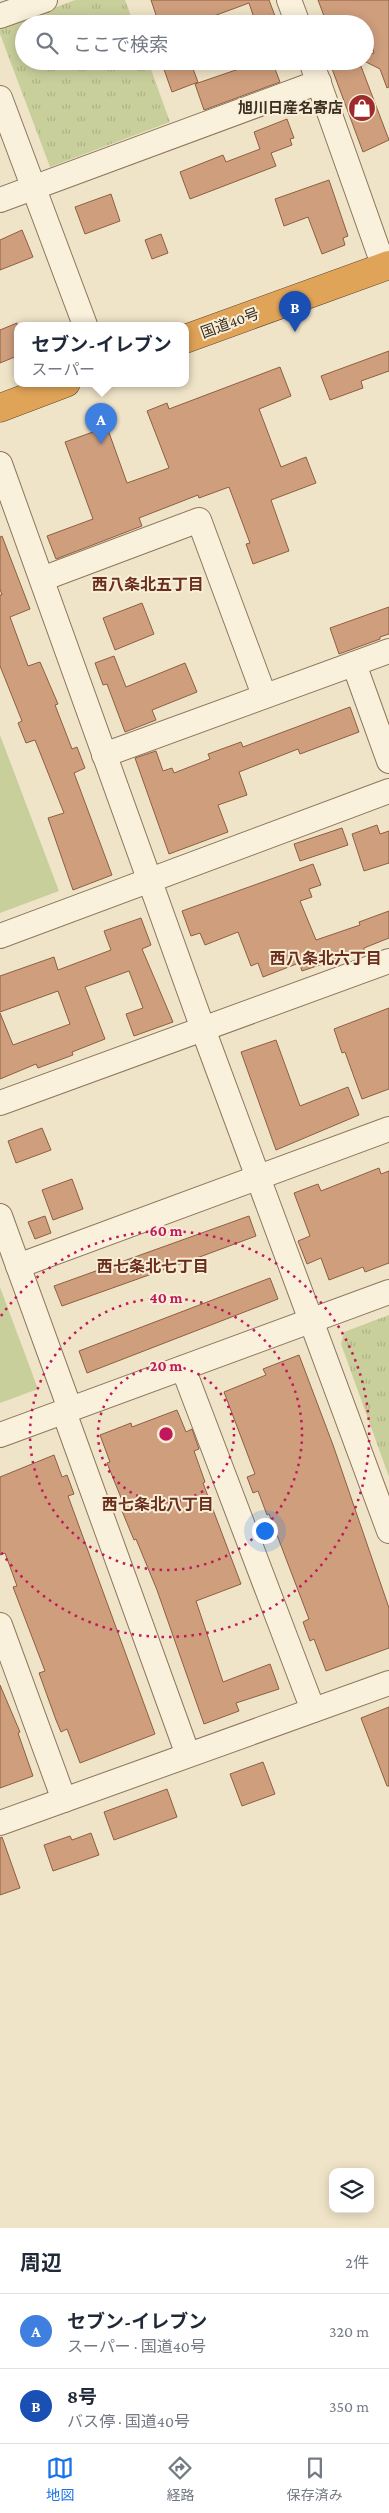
<!DOCTYPE html>
<html lang="ja">
<meta charset="utf-8">
<style>
:root{--surface:#fff;--page:#f2f2f3;--text:#1f2937;--muted:#747a83;--line:#e0e1e3;--accent:#1a73e8}
body{margin:0;font-family:"Crimson Pro","Noto Sans JP",serif;background:var(--page);color:var(--text)}
.controls{position:absolute;right:15px;bottom:15px;display:grid;overflow:hidden;border-radius:10px;box-shadow:0 2px 12px #0003}
.controls button{width:45px;height:45px;display:grid;place-items:center;padding:0;border:0;border-bottom:1px solid var(--line);background:var(--surface);color:var(--text);font:25px sans-serif}
.you{position:absolute;left:264px;top:1530px;width:18px;height:18px;margin:-12px;border:4px solid #fff;border-radius:50%;background:#1a73e8;box-shadow:0 0 0 8px #1a73e833}
.badge{display:grid;place-items:center;width:32px;height:32px;border-radius:50%;background:var(--accent);color:#fff;font-size:16px;font-weight:700}
.pin{position:absolute;translate:-50% -41px;filter:drop-shadow(0 1px 2px #0008)}
.pin::after{content:'';position:absolute;top:26px;width:18px;height:15px;background:inherit;clip-path:polygon(0 0,100% 0,50% 100%)}
.popup{position:absolute;left:14px;top:322px;width:175px;height:65px;box-sizing:border-box;display:grid;place-content:center;border-radius:10px;background:var(--surface);filter:drop-shadow(0 1px 4px #0005);font-size:16px;white-space:nowrap;color:var(--muted)}
.popup b{font-size:19px;color:var(--text)}
.popup::after{content:'';position:absolute;left:50%;top:100%;margin-left:-10px;border:10px solid transparent;border-top-color:var(--surface)}
.list{margin:0;padding:0;list-style:none}
h2{display:flex;justify-content:space-between;align-items:center;height:65px;margin:0;padding:0 20px;font-size:21px}
h2 small{font-size:16px;font-weight:400;color:var(--muted)}
.list li{display:grid;grid-template-columns:32px 1fr auto;gap:15px;align-items:center;box-sizing:border-box;height:75px;padding:0 20px;border-top:1px solid var(--line)}
.list b{display:block;font-size:19px;white-space:nowrap}
.list p{margin:0;font-size:16px;white-space:nowrap;color:var(--muted)}
.list em{font-size:16px;font-style:normal;color:var(--muted)}
.icon{flex:none;width:28px;height:28px;fill:none;stroke:currentColor;stroke-width:2;stroke-linecap:round;stroke-linejoin:round}
.map{position:relative;flex:none;width:389px;height:2228px;overflow:hidden}
.search{position:absolute;background:var(--surface);box-shadow:0 2px 12px #0003;left:15px;right:15px;top:15px;height:55px;display:flex;align-items:center;gap:12px;box-sizing:border-box;padding:0 18px;border-radius:28px;color:var(--muted);font-size:19px}
.sheet{height:215px;background:var(--surface)}
nav{display:flex;justify-content:space-around;align-items:center;box-sizing:border-box;height:70px;border-top:1px solid var(--line);background:var(--surface);font-size:14px;color:var(--muted)}
nav a{display:grid;justify-items:center;gap:2px}
nav .on{color:var(--accent)}
.map>svg:first-child{display:block}
.green{fill:#c9cf9b}
.park{fill:url(#park-tufts)}
.building{fill:#cf9f7d;stroke:#8d5f41}
.lines{fill:none;stroke-linecap:round;stroke-linejoin:round}
.minor-casing{stroke:#8d765c;stroke-width:26}
.highway-casing{stroke:#5b4430;stroke-width:29}
.minor{stroke:#faf1dc;stroke-width:24}
.highway{stroke:#e0a458;stroke-width:28}
.ring{fill:none;stroke:#c2185b;stroke-width:2.5;stroke-dasharray:2.5 5}
.labels{text-anchor:middle;dominant-baseline:central;stroke-width:4;stroke-linejoin:round;paint-order:stroke}
.poi-label{font-size:15px;font-weight:bold;fill:#3d2e20;stroke:#f7eed8;text-anchor:end}
.street-label{font-size:15px;fill:#3d2e20;stroke:#f7eed8}
.neighbourhood-label{font-size:16px;font-weight:bold;fill:#6b2e1e;stroke:#f7eed8}
.centre{fill:#c2185b;stroke:#f7eed8;stroke-width:2.5}
.ring-label{font-size:15px;text-anchor:middle;font-weight:bold;fill:#c2185b;stroke:#f7eed8;stroke-width:4;stroke-linejoin:round;paint-order:stroke}
</style>
<div class="map">
<svg width="389" height="2228" viewBox="0 0 389 2228">
<defs>
<pattern id="park-tufts" width="24" height="20" patternUnits="userSpaceOnUse" patternTransform="scale(1.25)"><rect width="24" height="20" fill="#c9cf9b"/><path d="M3 7l-1-3M5 7V3M7 7l1-3M15 17l-1-3M17 17v-4M19 17l1-3" fill="none" stroke="#aeb285"/></pattern>
</defs>
<rect width="100%" height="100%" fill="#f0e4c8"/>
<!-- green -->
<g class="green">
<path d="M0,735L59,891L0,913Z"/>
<path d="M0,1287L38,1389L0,1403Z"/>
</g>
<!-- park -->
<g class="park">
<path d="M75,0H125L134,24H24V61H148L170,122L50,167L0,34V28Z"/>
<path d="M389,1315V1477L341,1344L344,1332Z"/>
</g>
<!-- building -->
<g class="building">
<path d="M151,0H269L278,24H256L249,3L192,24H159Z"/>
<path d="M318,0H389V87L387,88L380,69L364,61L365,56L374,53L365,24H327Z"/>
<path d="M161,61H190L198,82L172,92Z"/>
<path d="M262,61H272L280,82L204,110L195,84Z"/>
<path d="M345,61H359L389,140L363,152L331,66Z"/>
<path d="M287,119L294,138L290,139L292,145L271,153L276,166L190,199L180,172L223,155L226,162L260,149L254,132Z"/>
<path d="M329,180L348,236L343,238L345,245L322,254L308,217L284,226L275,199Z"/>
<path d="M111,194L120,221L85,234L75,207Z"/>
<path d="M22,230L33,257L0,270V240Z"/>
<path d="M161,234L168,253L152,259L145,240Z"/>
<path d="M17,323V356L0,363V330Z"/>
<path d="M389,351V371L361,381L363,388L330,400L321,376Z"/>
<path d="M280,367L291,396L259,409L281,467L306,457L316,483L271,500L289,551L253,564L246,544L250,543L229,487L199,498L198,495L139,518L142,526L56,559L47,536L93,519L65,442L107,427L127,483L169,468L147,411L167,403L169,409Z"/>
<path d="M2,536L30,609L10,617L28,666L40,662L58,704L55,705L72,749L77,747L85,768L74,773L112,875L73,890L48,818L64,813L35,740L26,743L18,723L22,721L0,666V595H2L0,589V537Z"/>
<path d="M142,603L154,634L115,650L103,618Z"/>
<path d="M389,607V634L380,637V639L339,654L330,628Z"/>
<path d="M114,656L126,687L185,663L197,692L152,710L156,720L125,732L107,684L103,685L95,663Z"/>
<path d="M350,707L359,732L300,754L298,749L239,772L247,795L218,805L228,832L169,854L135,758L156,751L163,771L172,768L174,773L210,759L208,754L241,742L243,747Z"/>
<path d="M377,825L380,834L389,831V863L364,871L352,834Z"/>
<path d="M342,828L348,845L300,861L294,844Z"/>
<path d="M313,864L321,885L309,889L312,897L300,901L316,940L360,925L359,922L389,911V938L364,948V950L302,971L299,963L263,977L258,963L251,966L238,932L205,945L200,933L191,936L182,911Z"/>
<path d="M141,918L151,945L142,949L173,1022L134,1036L126,1014L143,1008L129,971L85,987L105,1039L72,1052L73,1055L38,1068L36,1064L0,1079V1013L13,1045L70,1024L58,991L0,1012V976L54,957L58,970L111,950L104,931Z"/>
<path d="M389,1008V1089L362,1099L345,1052L342,1053L334,1029Z"/>
<path d="M276,1040L300,1106L348,1087L359,1115L276,1150L241,1052Z"/>
<path d="M42,1128L51,1150L16,1163L8,1141Z"/>
<path d="M379,1168L381,1174L389,1171V1263L365,1272L363,1267L329,1280L321,1258L307,1264L298,1241L310,1236L294,1193L318,1184L321,1191Z"/>
<path d="M72,1179L83,1209L53,1220L42,1190Z"/>
<path d="M45,1216L51,1233L35,1239L28,1222Z"/>
<path d="M249,1216L256,1236L205,1255L62,1306L54,1286Z"/>
<path d="M270,1278L278,1299L87,1373L79,1351Z"/>
<path d="M299,1355L333,1445L389,1608V1648L326,1671L314,1639L310,1641L303,1622L309,1619L269,1514L267,1515L258,1491L253,1493L247,1477L255,1474L224,1392L266,1375L263,1369Z"/>
<path d="M177,1410L186,1432L192,1429L199,1449L194,1451L205,1482L203,1483L241,1584L196,1601L223,1682L270,1664L279,1689L236,1703L239,1711L204,1724L157,1590L136,1539L134,1540L122,1511L126,1510L107,1463L110,1462L100,1435L131,1423L132,1427Z"/>
<path d="M54,1455L62,1477L67,1475L74,1494L68,1496L155,1734L80,1763L67,1729L61,1732L56,1720L39,1673L45,1671L13,1587L17,1586L5,1553L0,1555V1477Z"/>
<path d="M0,1685L20,1732L18,1733L33,1776L0,1788Z"/>
<path d="M389,1707V1786H387L361,1718Z"/>
<path d="M263,1762L275,1794L242,1806L230,1774Z"/>
<path d="M167,1789L177,1817L114,1840L104,1812Z"/>
<path d="M91,1833L99,1855L53,1871L44,1845L70,1836L72,1840Z"/>
<path d="M2,1837L20,1888L0,1895V1838Z"/>
</g>
<g class="lines">
<!-- minor casing -->
<g class="minor-casing">
<g id="minor">
<path d="M289,0L298,24"/>
<path d="M0,16L45,0"/>
<path d="M311,61L384,267"/>
<path d="M0,98L85,325"/>
<path d="M0,200L319,82"/>
<path d="M0,464L203,1029L389,1531"/>
<path d="M42,579L199,520L264,695"/>
<path d="M354,664L389,761"/>
<path d="M104,755L389,651"/>
<path d="M0,936L389,791"/>
<path d="M0,1103L389,961"/>
<path d="M0,1216L70,1409"/>
<path d="M18,1266L389,1129"/>
<path d="M183,1368L313,1710"/>
<path d="M64,1412L188,1755"/>
<path d="M0,1435L389,1292"/>
<path d="M0,1625L64,1800L389,1683"/>
<path d="M0,1823L64,1800"/>
</g>
</g>
<!-- highway casing -->
<g class="highway-casing">
<g id="highway">
<path d="M185,339L389,265"/>
<path d="M0,408L66,383"/>
</g>
</g>
<!-- minor -->
<use href="#minor" class="minor"/>
<!-- highway -->
<use href="#highway" class="highway"/>
</g>
<!-- distance rings -->
<g class="ring">
<circle cx="166" cy="1434" r="68"/>
<circle cx="166" cy="1434" r="136"/>
<path d="M1 1316A203 203 0 1 1 1 1552"/>
</g>
<!-- icons -->
<defs>
<g id="shop-disc" transform="scale(1.4375)"><circle r="9.5" fill="#9e2a2b" stroke="#f7eed8"/><path d="M-5-2.5h2.3a2.7 3.5 0 0 1 5.4 0H5L5.5 6h-11ZM-1.5-2.5h3a1.5 2.3 0 0 0-3 0Z" fill="#fff"/></g>
</defs>
<g fill-rule="evenodd">
<use href="#shop-disc" x="362" y="108"/>
</g>
<g class="labels">
<!-- poi labels -->
<g class="poi-label">
<text x="343" y="108">旭川日産名寄店</text>
</g>
<!-- street labels -->
<g class="street-label">
<text transform="translate(230 323) rotate(-20)">国道40号</text>
</g>
<!-- neighbourhood labels -->
<g class="neighbourhood-label">
<text x="148" y="584">西八条北五丁目</text>
<text x="326" y="958">西八条北六丁目</text>
<text x="153" y="1266">西七条北七丁目</text>
<text x="158" y="1504">西七条北八丁目</text>
</g>
</g>
<circle cx="166" cy="1434" r="8" class="centre"/>
<g class="ring-label">
<text x="166" y="1236">60 m</text>
<text x="166" y="1303">40 m</text>
<text x="166" y="1371">20 m</text>
</g>
</svg>
<div class="controls">
<button><svg class="icon" aria-label="layers" viewBox="0 0 24 24"><path d="M12 4l9 5-9 5-9-5zM3 14l9 5 9-5"/></svg></button>
</div>
<div class="you"></div>
<div class="pin badge" style="left:101px;top:444px;background:#3f7fe0">A</div>
<div class="popup"><b>セブン-イレブン</b>スーパー</div>
<div class="pin badge" style="left:295px;top:332px;background:#1a4fb4">B</div>
<div class="search"><svg class="icon" aria-label="search" viewBox="0 0 24 24"><circle cx="10" cy="10" r="6"/><path d="M15 15l6 6"/></svg>ここで検索</div>
</div>
<section class="sheet">
<h2>周辺<small>2件</small></h2>
<ul class="list">
<li><span class="badge" style="background:#3f7fe0">A</span><div><b>セブン-イレブン</b><p>スーパー · 国道40号</p></div><em>320 m</em></li>
<li><span class="badge" style="background:#1a4fb4">B</span><div><b>8号</b><p>バス停 · 国道40号</p></div><em>350 m</em></li>
</ul>
</section>
<nav>
<a class="on"><svg class="icon" aria-label="map" viewBox="0 0 24 24"><path d="M3 6l6-2 6 2 6-2v14l-6 2-6-2-6 2zM9 4v14M15 6v14"/></svg>地図</a>
<a><svg class="icon" aria-label="directions" viewBox="0 0 24 24"><path d="M12 3l9 9-9 9-9-9zM9 14v-3h6M13 9l2 2-2 2"/></svg>経路</a>
<a><svg class="icon" aria-label="saved" viewBox="0 0 24 24"><path d="M7 4h10v16l-5-4-5 4z"/></svg>保存済み</a>
</nav>
